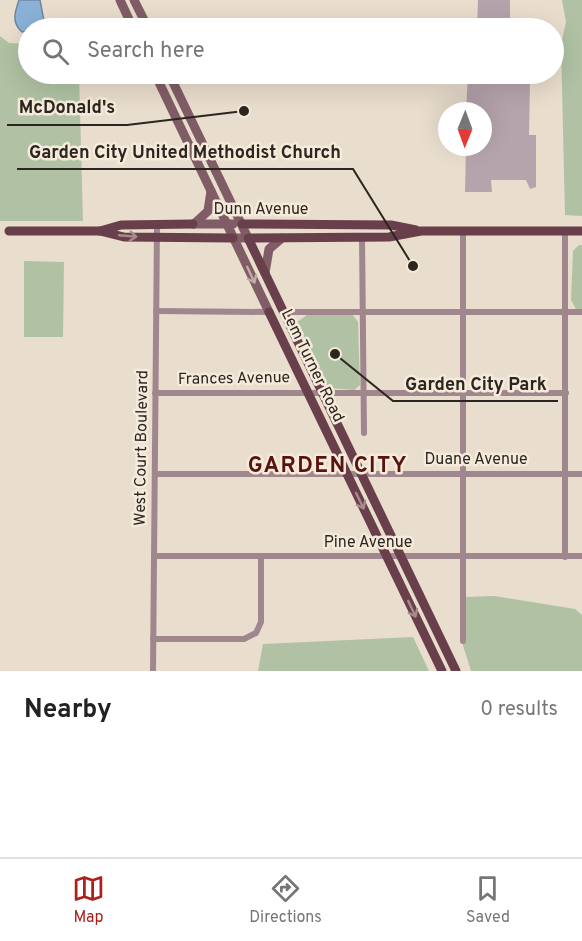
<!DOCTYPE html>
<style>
:root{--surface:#fff;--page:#f2f2f2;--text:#222;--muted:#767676;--line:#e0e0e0;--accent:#af1f1b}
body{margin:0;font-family:Overpass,sans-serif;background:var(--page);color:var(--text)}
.compass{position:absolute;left:438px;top:102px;width:54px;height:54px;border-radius:50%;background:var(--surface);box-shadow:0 6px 24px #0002;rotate:181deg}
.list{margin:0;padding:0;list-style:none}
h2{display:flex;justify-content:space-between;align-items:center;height:78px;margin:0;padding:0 24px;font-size:26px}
h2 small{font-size:20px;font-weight:400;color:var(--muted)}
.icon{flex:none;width:33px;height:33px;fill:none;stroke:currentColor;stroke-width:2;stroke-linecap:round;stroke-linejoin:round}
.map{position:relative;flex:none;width:582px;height:671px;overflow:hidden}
.search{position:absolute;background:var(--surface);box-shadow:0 6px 24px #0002;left:18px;right:18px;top:18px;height:66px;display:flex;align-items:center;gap:15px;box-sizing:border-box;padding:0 21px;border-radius:33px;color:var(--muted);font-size:22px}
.sheet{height:186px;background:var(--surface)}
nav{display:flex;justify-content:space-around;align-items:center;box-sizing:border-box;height:84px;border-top:2px solid var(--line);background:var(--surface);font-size:16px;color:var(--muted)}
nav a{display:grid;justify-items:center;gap:3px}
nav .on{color:var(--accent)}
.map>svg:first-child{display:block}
.green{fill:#b0c2a3}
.water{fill:#8bb1d8;stroke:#6e87a1;stroke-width:1.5}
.building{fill:#b6a4ad}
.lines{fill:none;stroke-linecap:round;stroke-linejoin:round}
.minor{stroke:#a0878d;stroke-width:6}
.secondary{stroke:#805d66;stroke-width:9}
.primary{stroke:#683f4b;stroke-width:9}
.oneway{stroke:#a88c8b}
.oneway2{stroke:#c1aba6}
.labels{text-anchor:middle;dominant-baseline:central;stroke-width:5;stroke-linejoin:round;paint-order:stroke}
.street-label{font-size:16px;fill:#2b2620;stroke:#f6eada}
.district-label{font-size:22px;font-weight:bold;letter-spacing:1.5px;fill:#57130f;stroke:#f6eada}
.leader{fill:none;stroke:#2b2620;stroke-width:2}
.callout-dot{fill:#2b2620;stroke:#f6eada;stroke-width:2}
.callout-label{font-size:18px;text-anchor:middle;font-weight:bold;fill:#2b2620;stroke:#f6eada;stroke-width:5;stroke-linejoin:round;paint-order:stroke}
</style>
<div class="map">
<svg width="582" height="671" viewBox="0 0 582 671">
<rect width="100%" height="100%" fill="#e9ddcd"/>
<!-- green -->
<g class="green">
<path d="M562,0H582V216L565,215L561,44L566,22Z"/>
<path d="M0,36L9,43L28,44V74H79L83,221H0Z"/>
<path d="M579,245H582V310L576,309L571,300L573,251Z"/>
<path d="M24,261L64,262L63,337H24Z"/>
<path d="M352,314L358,322L360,385L354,390L328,388L297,322L307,315Z"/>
<path d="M494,596L575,609L582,615V671H471L462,642H466V597Z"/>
<path d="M413,637L429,671H258L263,644Z"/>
</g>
<!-- water -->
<path class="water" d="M19,0H40L44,21L43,28L22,32C11,22 15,12 19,0Z"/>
<!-- building -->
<g class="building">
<path d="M478,0H510V28H477Z"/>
<path d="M468,74H501L500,84H530L529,135H536V187L530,189L526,180H491L492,192H465L466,147H483V111H466Z"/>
</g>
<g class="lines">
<!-- minor -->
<g class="minor">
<path d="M565,231V557"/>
<path d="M362,237L364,433"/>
<path d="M156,311L269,312"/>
<path d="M284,312H582"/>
<path d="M155,393H566"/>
<path d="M155,474H582"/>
<path d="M154,556H582"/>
<path d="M153,639H244L256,633L261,622V556"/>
<path d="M463,641V231"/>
<path d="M153,671L157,225"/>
</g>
<!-- secondary -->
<g class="secondary">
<path d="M120,0L133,28"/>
<path d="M134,0L148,28"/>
<path d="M155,74L269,312"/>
<path d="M169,74L248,238H233"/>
<path d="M193,224H233"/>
<path d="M194,224L208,211L211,191"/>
<path d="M265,273L269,249L282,238"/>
</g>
<!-- primary -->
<g class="primary">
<path d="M242,224L391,225L416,230"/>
<path d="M9,231H100L124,237L233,238"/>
<path d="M100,231L121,225L193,224"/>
<path d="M269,312L442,671"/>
<path d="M456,671L248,238L389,237L421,231H582"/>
</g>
</g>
<!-- one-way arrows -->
<defs><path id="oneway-shaft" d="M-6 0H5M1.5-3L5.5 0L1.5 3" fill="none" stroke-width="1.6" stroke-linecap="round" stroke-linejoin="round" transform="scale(1.5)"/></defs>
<g class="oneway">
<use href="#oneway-shaft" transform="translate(128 236) rotate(5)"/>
<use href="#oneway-shaft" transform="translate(360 501) rotate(64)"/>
<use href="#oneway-shaft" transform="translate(412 609) rotate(65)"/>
</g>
<use class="oneway2" href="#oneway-shaft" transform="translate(251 275) rotate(65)"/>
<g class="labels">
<!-- street labels -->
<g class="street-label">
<text x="261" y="210">Dunn Avenue</text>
<text transform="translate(312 366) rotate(64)">Lem Turner Road</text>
<text transform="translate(234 379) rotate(-1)">Frances Avenue</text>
<text transform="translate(142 448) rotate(-89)">West Court Boulevard</text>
<text x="476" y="460">Duane Avenue</text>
<text x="368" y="543">Pine Avenue</text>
</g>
<!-- district labels -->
<g class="district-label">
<text x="328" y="466">GARDEN CITY</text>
</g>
</g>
<!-- callouts -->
<path class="leader" d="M244 111L127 125H7M413 266L353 169H17M335 354L393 401H558"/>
<g class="callout-dot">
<circle cx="244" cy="111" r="6"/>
<circle cx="413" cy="266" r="6"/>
<circle cx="335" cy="354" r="6"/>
</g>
<g class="callout-label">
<text x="67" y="113">McDonald's</text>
<text x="185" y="158">Garden City United Methodist Church</text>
<text x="476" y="390">Garden City Park</text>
</g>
</svg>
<svg class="compass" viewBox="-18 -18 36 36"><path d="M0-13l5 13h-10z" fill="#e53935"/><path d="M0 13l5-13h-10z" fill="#767676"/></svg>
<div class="search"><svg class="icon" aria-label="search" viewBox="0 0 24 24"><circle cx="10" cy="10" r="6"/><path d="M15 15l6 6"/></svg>Search here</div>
</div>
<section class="sheet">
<h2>Nearby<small>0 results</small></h2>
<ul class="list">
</ul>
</section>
<nav>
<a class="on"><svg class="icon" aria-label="map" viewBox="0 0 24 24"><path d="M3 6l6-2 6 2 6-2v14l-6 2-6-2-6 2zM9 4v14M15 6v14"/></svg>Map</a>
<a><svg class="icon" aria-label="directions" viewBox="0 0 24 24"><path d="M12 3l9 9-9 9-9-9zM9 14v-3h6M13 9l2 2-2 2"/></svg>Directions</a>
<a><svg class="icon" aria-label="saved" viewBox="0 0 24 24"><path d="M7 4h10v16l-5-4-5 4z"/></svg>Saved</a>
</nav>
